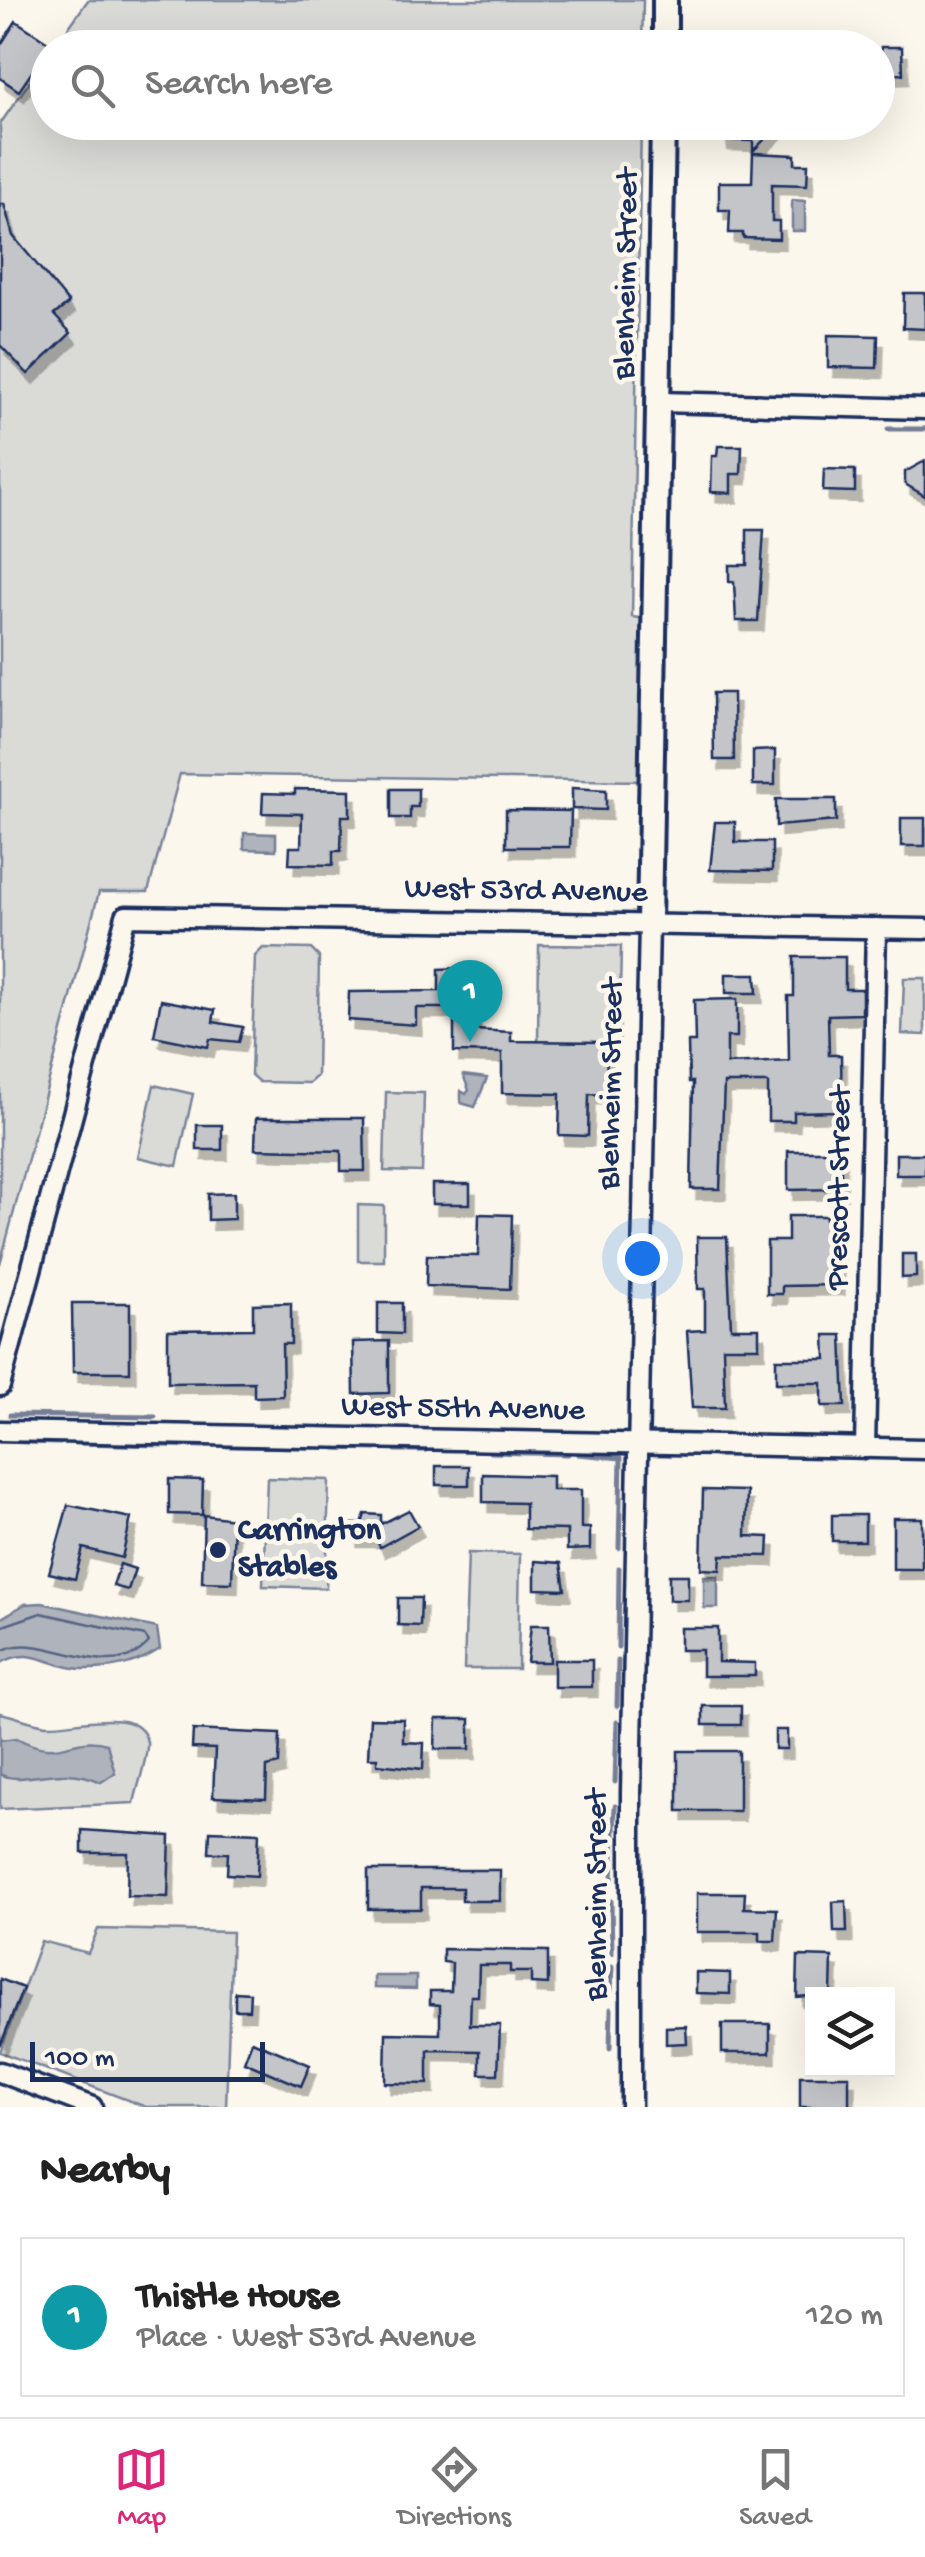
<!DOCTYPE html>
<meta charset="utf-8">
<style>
:root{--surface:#fff;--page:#f6f6f6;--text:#222;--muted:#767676;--line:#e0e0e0;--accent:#db2777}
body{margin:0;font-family:"Gochi Hand",sans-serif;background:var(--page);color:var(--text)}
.controls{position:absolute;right:30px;bottom:30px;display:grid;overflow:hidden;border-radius:0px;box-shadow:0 10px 40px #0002}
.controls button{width:90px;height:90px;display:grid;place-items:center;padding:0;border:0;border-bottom:2px solid var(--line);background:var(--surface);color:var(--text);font:50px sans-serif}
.scale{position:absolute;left:30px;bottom:25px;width:235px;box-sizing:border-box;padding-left:10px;border:5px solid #1b2f5e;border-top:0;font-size:28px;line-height:35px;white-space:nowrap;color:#1b2f5e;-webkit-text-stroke:8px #fbf7ec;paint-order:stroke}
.you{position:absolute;left:642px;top:1258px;width:35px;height:35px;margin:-25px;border:8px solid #fff;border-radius:50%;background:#1a73e8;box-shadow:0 0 0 15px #1a73e833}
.badge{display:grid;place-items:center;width:65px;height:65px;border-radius:50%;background:var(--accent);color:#fff;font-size:32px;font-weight:700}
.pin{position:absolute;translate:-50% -82px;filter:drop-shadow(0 2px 5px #0008)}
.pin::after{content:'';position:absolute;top:52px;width:35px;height:30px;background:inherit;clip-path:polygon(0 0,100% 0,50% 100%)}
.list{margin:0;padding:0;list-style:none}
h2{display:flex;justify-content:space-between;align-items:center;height:130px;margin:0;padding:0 40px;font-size:42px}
h2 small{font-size:32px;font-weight:400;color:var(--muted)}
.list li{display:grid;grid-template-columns:65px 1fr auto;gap:30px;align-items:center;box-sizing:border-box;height:160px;margin:0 20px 20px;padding:0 20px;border:2px solid var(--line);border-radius:0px}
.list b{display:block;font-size:38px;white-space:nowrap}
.list p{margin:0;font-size:32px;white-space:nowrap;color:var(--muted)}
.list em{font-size:32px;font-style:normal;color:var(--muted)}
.icon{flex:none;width:55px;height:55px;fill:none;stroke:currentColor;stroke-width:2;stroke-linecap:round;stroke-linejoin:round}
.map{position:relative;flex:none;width:925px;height:2107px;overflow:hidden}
.search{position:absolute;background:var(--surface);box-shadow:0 10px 40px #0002;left:30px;right:30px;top:30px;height:110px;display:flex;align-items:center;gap:25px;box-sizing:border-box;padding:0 35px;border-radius:55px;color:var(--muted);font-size:38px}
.sheet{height:310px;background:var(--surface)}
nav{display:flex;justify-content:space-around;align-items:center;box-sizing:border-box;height:140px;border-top:2px solid var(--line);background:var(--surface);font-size:28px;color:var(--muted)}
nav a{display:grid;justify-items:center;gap:5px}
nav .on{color:var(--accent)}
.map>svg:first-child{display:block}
.green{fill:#dadad7;stroke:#7a849a;stroke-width:2.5}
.water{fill:#afb3bb;stroke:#747e96;stroke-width:2.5}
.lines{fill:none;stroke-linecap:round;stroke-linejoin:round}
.shore{stroke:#566483;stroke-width:2.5}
.stream{stroke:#747e96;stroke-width:5}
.building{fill:#c3c5c9;stroke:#1b2f5e;stroke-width:2.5;filter:url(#shadow)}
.street-casing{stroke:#1b2f5e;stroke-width:25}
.secondary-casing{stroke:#1b2f5e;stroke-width:30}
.street{stroke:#fbf7ec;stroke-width:18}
.secondary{stroke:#fbf7ec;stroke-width:22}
.poi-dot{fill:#1b2f5e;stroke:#fbf7ec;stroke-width:4}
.labels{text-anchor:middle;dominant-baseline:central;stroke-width:9;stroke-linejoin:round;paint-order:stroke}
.street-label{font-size:32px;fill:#1b2f5e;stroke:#fbf7ec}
.poi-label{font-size:32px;font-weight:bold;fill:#1b2f5e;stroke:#fbf7ec;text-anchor:start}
</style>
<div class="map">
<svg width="925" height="2107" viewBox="0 0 925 2107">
<defs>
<filter id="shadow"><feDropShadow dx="5.5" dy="10" stdDeviation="0" flood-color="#0004"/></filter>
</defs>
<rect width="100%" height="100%" fill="#fbf7ec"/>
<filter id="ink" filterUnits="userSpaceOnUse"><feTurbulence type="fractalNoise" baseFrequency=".01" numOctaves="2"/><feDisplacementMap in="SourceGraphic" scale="20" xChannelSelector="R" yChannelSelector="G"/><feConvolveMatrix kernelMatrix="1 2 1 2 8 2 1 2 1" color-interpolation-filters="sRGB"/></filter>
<g filter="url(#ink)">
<!-- green -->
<g class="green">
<path d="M88,0H643L642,47H55Z"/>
<path d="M47,57L48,122L641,123L632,617L647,619L643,781L180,774L148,892H99L0,1264V124Z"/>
<path d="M539,945L621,946L619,1043L538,1042Z"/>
<path d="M263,948L311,949L319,957L317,1076L309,1083L259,1082L251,1075L255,956Z"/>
<path d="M904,978H925V1035L902,1034Z"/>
<path d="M154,1085L193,1094L177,1166L138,1157Z"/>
<path d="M386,1092L424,1093L422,1172L384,1171Z"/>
<path d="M358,1205L384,1206V1261H358Z"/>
<path d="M267,1478L329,1480L326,1588L263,1586Z"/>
<path d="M468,1553L520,1554L518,1669H464Z"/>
<path d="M0,1713C15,1716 31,1723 46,1725C71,1727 140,1704 147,1742C149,1754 137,1787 134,1803L0,1809Z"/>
<path d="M98,1929L232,1932L226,2107H146L0,2052L41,1941L88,1953Z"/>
</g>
<!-- water -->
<g class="water">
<path d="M792,200L805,201V231H792Z"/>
<path d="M244,833L276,834V850L244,849Z"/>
<path d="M463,1075L487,1078L475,1107L461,1103V1091L466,1094L469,1090Z"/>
<rect x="704" y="1576" width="14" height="32"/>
<path d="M42,1603L157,1628L160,1649C137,1664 112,1670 83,1669C50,1668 31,1644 0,1664V1619L25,1604Z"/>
<path d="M17,1738C62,1763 70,1733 107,1744L115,1773L101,1782C59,1762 22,1787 0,1774V1740Z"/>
<path d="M374,1976H416V1989L374,1988Z"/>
</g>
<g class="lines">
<!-- shore -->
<path class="shore" d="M0,1627L41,1613L145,1636L149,1642C108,1689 39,1626 0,1652"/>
<!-- stream -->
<g class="stream">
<path d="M888,429H925"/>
<path d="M10,1415L155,1417"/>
<path d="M0,1441L60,1443"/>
<path d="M76,1443L205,1446"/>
<path d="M227,1446L315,1447"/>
<path d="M336,1448L376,1449"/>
<path d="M396,1450H426"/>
<path d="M490,1452L568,1454"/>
<path d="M578,1454L621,1458L619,1548"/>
<path d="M618,1647L619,1568"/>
<path d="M617,1706L618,1661"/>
<path d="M615,1782L617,1722"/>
<path d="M612,1881L615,1806"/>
<path d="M611,1901L612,1953"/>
<path d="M611,1990L612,1967"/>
<path d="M610,2048L611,2009"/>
</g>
</g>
<!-- building -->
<g class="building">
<path d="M16,21L51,44L19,91L0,78V46Z"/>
<path d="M881,47H902L903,74L882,75Z"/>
<path d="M722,122H782L753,151V141L722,140Z"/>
<path d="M753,153L795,155V164H808L807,185L772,184V221H779V239L743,238V233H729L730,210H719V182H752Z"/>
<path d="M0,204H4L13,236L69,303L54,315L71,333L28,374L0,345Z"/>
<path d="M904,293H925V329L903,328Z"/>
<path d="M828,335L878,336L877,368L828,367Z"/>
<path d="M718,446H742L741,474H731V493L711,492L712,456H717Z"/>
<path d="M925,461V496L905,484V472Z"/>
<path d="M824,469L855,470V492L823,491Z"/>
<path d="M747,530H764L758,621H736L734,582H729V565H747Z"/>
<path d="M713,693H733L734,760H714Z"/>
<path d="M775,750V785H753V751Z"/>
<path d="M572,788L606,790V810L572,809Z"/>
<path d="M295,789L350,790V816H342L341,851H333V865L289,864L290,847H301L302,814L262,813L263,793L295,794Z"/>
<path d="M391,789H418V807H410V818H391Z"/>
<path d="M776,799H836V821L776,826Z"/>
<path d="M506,810L571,811L570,847H506Z"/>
<rect x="901" y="818" width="24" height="28"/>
<path d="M715,822H735V842H772V871L710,870Z"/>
<path d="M794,957H845V989H862V1014L828,1015L829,1055H841L842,1111L794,1112V1121H768V1083H724L720,1189H691L693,1082H689L688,1042H695L694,1000L737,999V1037H727V1064L789,1061L788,996H794Z"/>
<path d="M459,968V1008H416V1025L348,1020L349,992L439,991V969Z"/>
<path d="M726,974H756L757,993H726Z"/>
<path d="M161,1000L215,1010L213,1022L243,1027L239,1042L210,1039L208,1047L154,1036Z"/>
<path d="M454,1017H475V1030L511,1032V1041L607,1042L606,1095L589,1094L588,1136L559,1135L560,1094L502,1093V1053L454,1052Z"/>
<path d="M256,1118H364L365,1171H341V1151L255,1149Z"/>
<rect x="197" y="1125" width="25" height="25"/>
<path d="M788,1151H841V1189L788,1190Z"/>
<rect x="896" y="1154" width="29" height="21"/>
<rect x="432" y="1184" width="38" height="20"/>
<path d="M234,1193V1219L208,1220V1194Z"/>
<path d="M479,1214L512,1215L510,1289L426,1286L427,1255L478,1256Z"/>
<path d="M788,1216H826V1242L838,1241L839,1285L782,1286V1294H767V1241H788Z"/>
<path d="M697,1237H727L731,1328H759V1347H723L725,1408H692L687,1331L705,1330V1289H698Z"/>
<path d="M902,1254H916V1277L902,1278Z"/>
<path d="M72,1303H130V1372H73Z"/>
<path d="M291,1303V1344H282L283,1396L254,1397V1382L168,1383V1330L253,1329V1304Z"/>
<path d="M378,1303H402V1334L378,1333Z"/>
<path d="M825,1335H842L845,1406H822V1383H776V1359H826Z"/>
<path d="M389,1341V1393L354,1394L353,1342Z"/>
<rect x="436" y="1466" width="33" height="19"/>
<path d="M483,1474L552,1476V1490H581V1528H590V1549L567,1550V1530L525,1529V1503L483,1502Z"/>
<path d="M169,1479L203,1480L202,1515L169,1514Z"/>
<path d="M703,1490L747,1491L746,1536L769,1537L768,1556L721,1555L720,1570L701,1569Z"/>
<path d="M68,1505L131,1518L122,1558L83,1548L75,1579L49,1573Z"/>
<path d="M409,1510L418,1526L380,1547L375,1537H352V1524H362L365,1514L381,1515V1524Z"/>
<path d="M204,1515L234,1519L232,1583L202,1582Z"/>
<rect x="832" y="1515" width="33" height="26"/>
<rect x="893" y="1518" width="29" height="51"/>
<path d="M535,1561L561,1563L565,1590L535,1589Z"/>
<path d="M120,1564L135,1569L128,1590L113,1586Z"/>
<rect x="669" y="1575" width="19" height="25"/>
<path d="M398,1598H421L420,1626L398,1625Z"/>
<path d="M531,1625H549L550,1662H527Z"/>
<path d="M680,1628H718V1662L755,1663V1676H702V1650H680Z"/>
<rect x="554" y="1660" width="38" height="27"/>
<rect x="703" y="1706" width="38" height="19"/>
<path d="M370,1718L403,1719V1742L424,1743L423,1769L377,1764V1758H368Z"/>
<path d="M436,1719H470V1749H435Z"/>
<path d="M193,1730L280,1734L279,1764L267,1767L266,1799L213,1797L215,1749L192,1748Z"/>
<rect x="775" y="1730" width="12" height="19"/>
<rect x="678" y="1751" width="61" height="60"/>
<path d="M82,1830L170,1836L168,1897L127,1896L128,1853H82Z"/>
<path d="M210,1831L259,1833L257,1876L227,1874L228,1853H209Z"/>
<path d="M368,1870H500V1901H462V1888H421V1909H368Z"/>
<path d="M697,1893H745L744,1908L777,1909L775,1941H760V1932H697Z"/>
<path d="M846,1901L847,1932H834L833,1902Z"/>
<path d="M443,1949L548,1951V1984L531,1983V1972H510V1965H479L478,1996H471L470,2025H500L498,2074H480V2051L428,2050V2084L385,2083L386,2033L440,2034V2005L430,2004V1991H451L452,1963L443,1962Z"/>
<path d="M798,1956L832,1957L831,1994L797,1997Z"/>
<path d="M696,1972L730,1973V1994L696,1993Z"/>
<path d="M0,1979L23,1988L1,2044H0Z"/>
<path d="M235,1992L250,1993L249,2010H235Z"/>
<rect x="722" y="2024" width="48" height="29"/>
<path d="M686,2026L687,2043L666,2044V2027Z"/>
<path d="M252,2041L310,2065L301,2086L244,2062Z"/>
<rect x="800" y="2076" width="49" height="31"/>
</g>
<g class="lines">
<!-- street casing -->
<g class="street-casing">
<g id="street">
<path d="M659,402L925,409"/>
<path d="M0,1386L126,916L925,929"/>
<path d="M0,1431L925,1449"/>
<path d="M865,1448L876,928"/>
<path d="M0,2072L92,2107"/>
<path d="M631,2107V1793L649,924"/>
</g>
</g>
<!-- secondary casing -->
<g class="secondary-casing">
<g id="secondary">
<path d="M665,48V0"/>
<path d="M649,924L663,122"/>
</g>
</g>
<!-- street -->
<use href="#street" class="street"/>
<!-- secondary -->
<use href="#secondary" class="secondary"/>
</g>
</g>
<!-- markers -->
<circle class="poi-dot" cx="218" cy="1550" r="10"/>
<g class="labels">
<!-- street labels -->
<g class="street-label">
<text transform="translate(628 274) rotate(-89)">Blenheim Street</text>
<text transform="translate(526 892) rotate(1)">West 53rd Avenue</text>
<text transform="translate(613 1084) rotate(-89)">Blenheim Street</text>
<text transform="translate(841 1188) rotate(-89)">Prescott Street</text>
<text transform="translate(463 1410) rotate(1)">West 55th Avenue</text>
<text transform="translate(599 1895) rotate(-90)">Blenheim Street</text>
</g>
<!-- poi labels -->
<g class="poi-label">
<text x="238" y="1532">Carrington<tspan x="238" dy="37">Stables</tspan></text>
</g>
</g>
</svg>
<div class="controls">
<button><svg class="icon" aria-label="layers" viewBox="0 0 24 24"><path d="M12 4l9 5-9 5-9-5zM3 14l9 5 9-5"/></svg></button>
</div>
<div class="scale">100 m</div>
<div class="you"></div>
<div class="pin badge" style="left:470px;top:1042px;background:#0f9aa8">1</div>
<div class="search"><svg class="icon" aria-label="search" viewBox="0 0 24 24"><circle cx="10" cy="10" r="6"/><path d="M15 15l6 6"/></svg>Search here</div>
</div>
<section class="sheet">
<h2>Nearby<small></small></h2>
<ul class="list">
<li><span class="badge" style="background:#0f9aa8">1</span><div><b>Thistle House</b><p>Place · West 53rd Avenue</p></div><em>120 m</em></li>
</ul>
</section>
<nav>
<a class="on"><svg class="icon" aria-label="map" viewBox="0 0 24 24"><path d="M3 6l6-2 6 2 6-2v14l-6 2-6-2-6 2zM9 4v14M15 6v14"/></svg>Map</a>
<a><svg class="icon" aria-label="directions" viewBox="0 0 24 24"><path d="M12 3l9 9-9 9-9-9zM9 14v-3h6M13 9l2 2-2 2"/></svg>Directions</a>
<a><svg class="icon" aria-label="saved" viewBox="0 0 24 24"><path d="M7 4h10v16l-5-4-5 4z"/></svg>Saved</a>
</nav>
